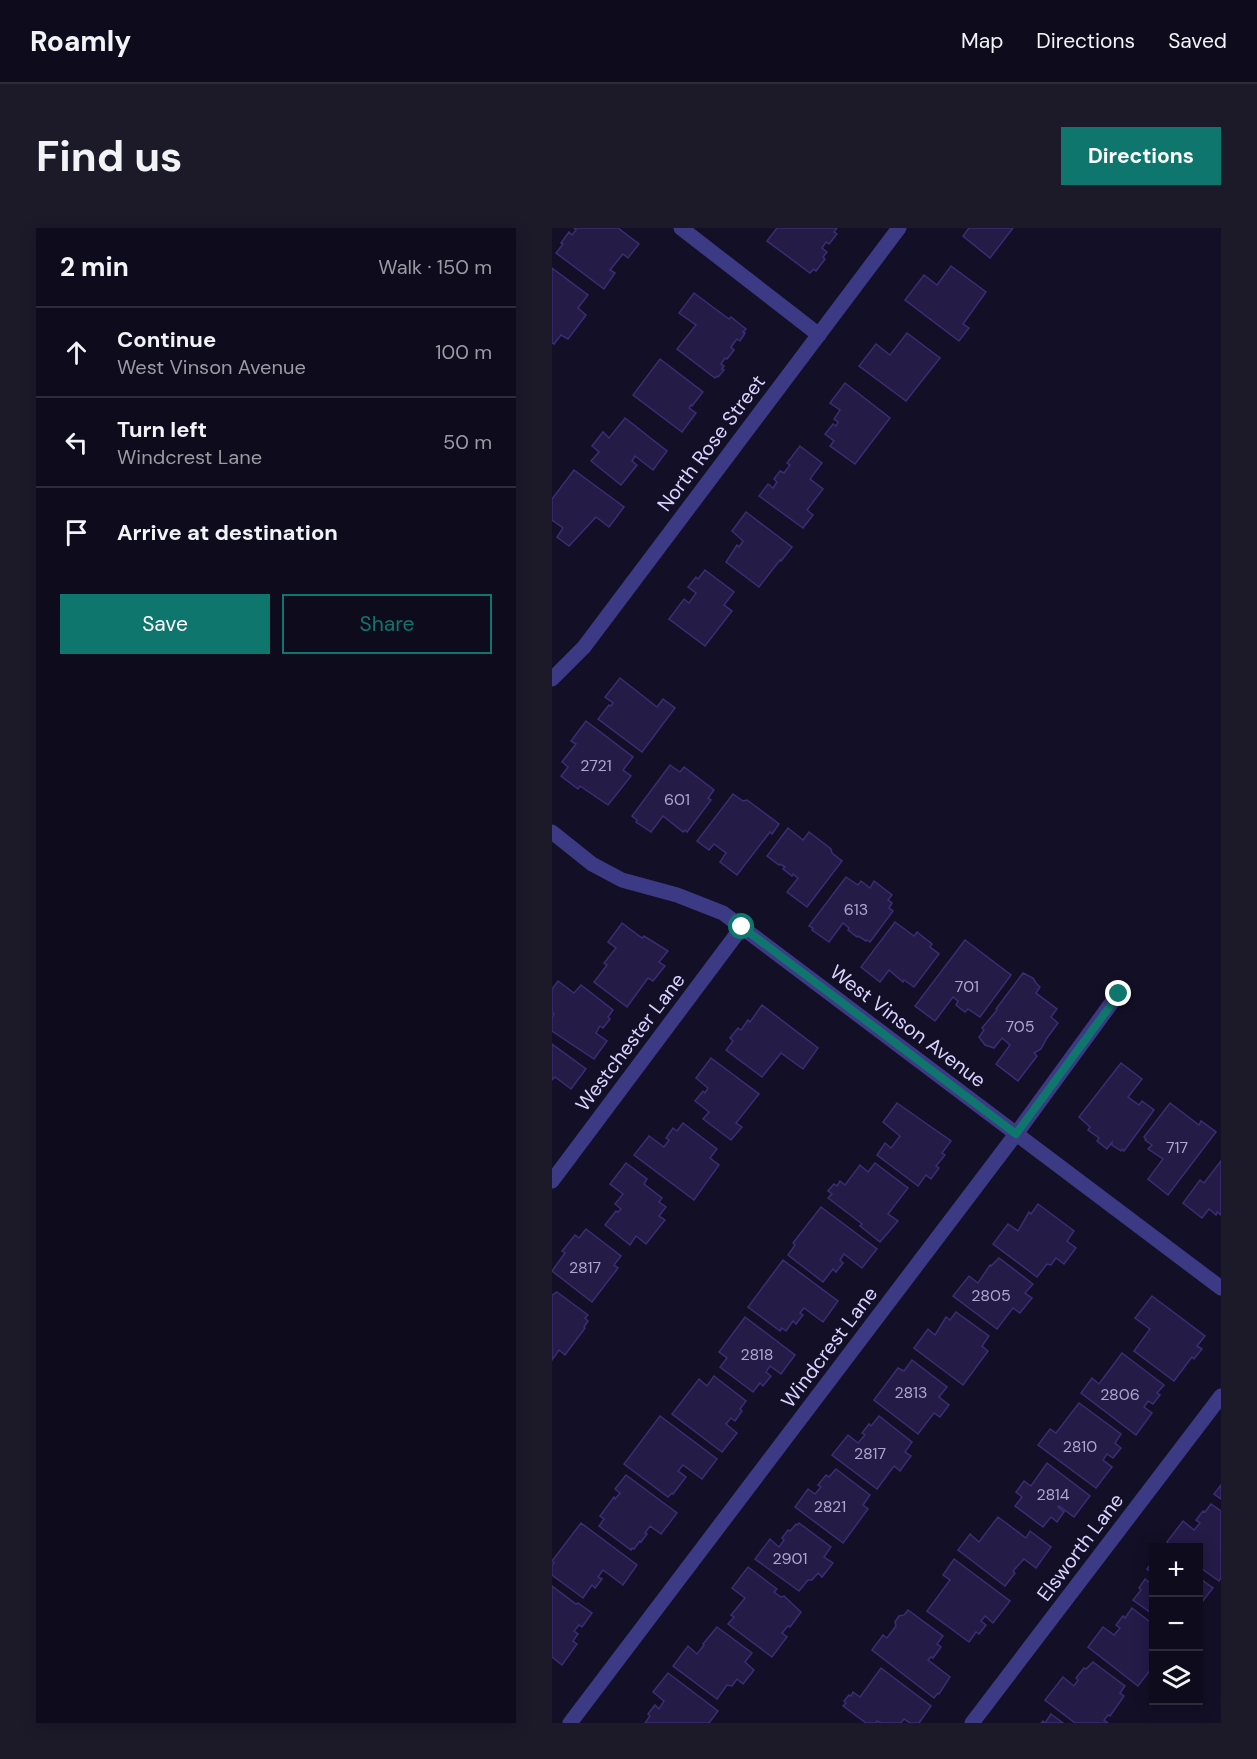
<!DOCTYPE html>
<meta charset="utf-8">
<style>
:root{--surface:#0e0b1c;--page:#1c1929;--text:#f1f3f6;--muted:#9b9ba3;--line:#2e2b3b;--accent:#0f766e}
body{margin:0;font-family:"DM Sans",sans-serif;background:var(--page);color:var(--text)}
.controls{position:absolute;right:18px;bottom:18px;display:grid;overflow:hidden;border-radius:0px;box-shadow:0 3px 15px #0003}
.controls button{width:54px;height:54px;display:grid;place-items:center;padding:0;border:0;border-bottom:2px solid var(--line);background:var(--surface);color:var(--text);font:30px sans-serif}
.stop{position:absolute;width:18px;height:18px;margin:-14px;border:4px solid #0f766e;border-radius:50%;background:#fff}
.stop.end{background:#0f766e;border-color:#fff;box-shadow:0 2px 6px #0008}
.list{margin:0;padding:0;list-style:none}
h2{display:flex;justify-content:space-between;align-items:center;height:78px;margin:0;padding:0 24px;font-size:26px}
h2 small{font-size:20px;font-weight:400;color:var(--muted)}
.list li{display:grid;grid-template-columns:39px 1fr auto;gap:18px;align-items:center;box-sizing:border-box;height:90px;padding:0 24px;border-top:2px solid var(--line)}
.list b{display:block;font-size:22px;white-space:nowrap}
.list p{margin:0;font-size:20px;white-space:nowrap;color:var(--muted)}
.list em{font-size:20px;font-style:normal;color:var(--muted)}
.actions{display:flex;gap:12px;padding:18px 24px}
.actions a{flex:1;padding:14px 0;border:2px solid var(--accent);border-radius:0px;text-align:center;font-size:21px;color:var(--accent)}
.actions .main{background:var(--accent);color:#fff}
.icon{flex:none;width:33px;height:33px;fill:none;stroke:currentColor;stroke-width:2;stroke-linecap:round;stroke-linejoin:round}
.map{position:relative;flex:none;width:669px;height:1495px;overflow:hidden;border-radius:0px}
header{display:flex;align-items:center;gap:36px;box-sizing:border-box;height:84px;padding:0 30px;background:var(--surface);border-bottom:2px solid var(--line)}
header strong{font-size:28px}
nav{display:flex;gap:33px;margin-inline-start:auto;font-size:21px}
.intro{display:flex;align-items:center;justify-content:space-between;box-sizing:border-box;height:144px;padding:0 36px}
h1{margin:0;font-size:42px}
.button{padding:15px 27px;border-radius:0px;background:var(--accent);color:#fff;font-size:21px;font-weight:700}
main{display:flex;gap:36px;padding:0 36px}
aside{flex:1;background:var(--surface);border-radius:0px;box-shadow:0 3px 15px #0003}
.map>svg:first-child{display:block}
.building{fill:#241b47;stroke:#3b2d73;stroke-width:1.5}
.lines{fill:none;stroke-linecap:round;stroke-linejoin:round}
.street{stroke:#3d3a85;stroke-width:15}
.route{stroke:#0f766e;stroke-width:8}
.labels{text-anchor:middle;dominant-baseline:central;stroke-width:4.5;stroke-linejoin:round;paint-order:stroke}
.number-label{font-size:16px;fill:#aca6d1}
.street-label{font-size:20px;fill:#d9d4ff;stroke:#130f26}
</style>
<header>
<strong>Roamly</strong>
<nav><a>Map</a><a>Directions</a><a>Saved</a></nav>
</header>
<div class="intro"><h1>Find us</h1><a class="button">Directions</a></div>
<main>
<aside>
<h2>2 min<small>Walk · 150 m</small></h2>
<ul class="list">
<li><svg class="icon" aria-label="ahead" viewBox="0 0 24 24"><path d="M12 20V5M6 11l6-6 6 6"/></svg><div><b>Continue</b><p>West Vinson Avenue</p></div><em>100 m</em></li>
<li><svg class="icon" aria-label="left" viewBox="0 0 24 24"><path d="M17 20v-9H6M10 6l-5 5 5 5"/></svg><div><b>Turn left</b><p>Windcrest Lane</p></div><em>50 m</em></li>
<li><svg class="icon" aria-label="arrive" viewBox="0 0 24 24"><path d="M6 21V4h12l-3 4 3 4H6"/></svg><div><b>Arrive at destination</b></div></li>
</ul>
<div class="actions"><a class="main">Save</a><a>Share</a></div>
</aside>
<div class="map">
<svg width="669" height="1495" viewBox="0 0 669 1495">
<rect width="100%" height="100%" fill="#130f26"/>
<!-- building -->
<g class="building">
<path d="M22,0H66L87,16L76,30L71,26L58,42L63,45L52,61L4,25L11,16L9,15L17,4L20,7L24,2Z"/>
<path d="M225,0H285L282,4L285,6L277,16L274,14L270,20L275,24L271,29L273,31L264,43L262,41L258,45L215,13Z"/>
<path d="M417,0H461L438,30L411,8Z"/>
<path d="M399,38L434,64L411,96L417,100L407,113L353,72L372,47L385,57Z"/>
<path d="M0,40L36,67L26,80L34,87L16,111L9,107L2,116L0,115Z"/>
<path d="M142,65L177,91L179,89L194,101L191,104L193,105L188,113L185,111L179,119L182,122L175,131L173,130L169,136L172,138L170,141L172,142L166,149L165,148L163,150L125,121L144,97L127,85Z"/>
<path d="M355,105L388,130L354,173L307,138L324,116L338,127Z"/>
<path d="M108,131L151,164L140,178L139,177L137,180L144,185L130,204L81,167Z"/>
<path d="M293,155L338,190L303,236L278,218L282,213L273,206L281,196L284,198L286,194L282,191L288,182L278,175Z"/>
<path d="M73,190L115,223L101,242L83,228L80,233L85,237L69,257L39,233L47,224L40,218L51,204L57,210Z"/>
<path d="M248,218L270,235L258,251L271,261L255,282L261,287L251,300L207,268L216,256L221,260L225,254L222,251L228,243L232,245L238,237L235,235Z"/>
<path d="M22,242L72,279L57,299L44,289L17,318L5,309L11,300L0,292V271Z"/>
<path d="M194,284L240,319L229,333L228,332L207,359L174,334L185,317L187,319L191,313L180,303Z"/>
<path d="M153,342L182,364L172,377L180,383L153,418L117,391L132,371L137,375L144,365L136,359L144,349L146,351Z"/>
<path d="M68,450L105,479L111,471L123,480L90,524L46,491L57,477L59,478L61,475L53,469Z"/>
<path d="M34,493L81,529L71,542L79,548L56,577L28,558L26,561L9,548L16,539L10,534L24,516L19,513Z"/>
<path d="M118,537L128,544L132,539L162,562L156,570L159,572L135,604L133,602L131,604L111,588L99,604L84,594L85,592L80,588Z"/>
<path d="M181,566L191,573L195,572L227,596L220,606L218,604L185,647L168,634L174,625L162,616L157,622L145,613Z"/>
<path d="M236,600L251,612L257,604L279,621L280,625L290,633L255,679L235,664L246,650L241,646L240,648L231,641L233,639L228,636L227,637L215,628Z"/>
<path d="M294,649L306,657L309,653L318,660L322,653L340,667L336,672L340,675L337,680L341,683L318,714L315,712L314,713L306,708L305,709L296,702L297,700L291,695L277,714L260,702L261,700L257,698Z"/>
<path d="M343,694L362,708L365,704L380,716L378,719L387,726L362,759L352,752L351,754L337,742L328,754L309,739Z"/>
<path d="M70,695L90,710L92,708L116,723L107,734L113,738L101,753L96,750L75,779L42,754L55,737L52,735L64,720L56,714Z"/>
<path d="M413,712L459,747L428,789L416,781L413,784L404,777L406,773L401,769L383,793L363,778Z"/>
<path d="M471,745L481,750L484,755L488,759L484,765L505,781L499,789L506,795L495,810L489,821L482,825L485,828L466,853L444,836L458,817L450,810L442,820L433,817L427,809L432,802L430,800L445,782L444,781Z"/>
<path d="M6,753L22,765L29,757L61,782L56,789L58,791L51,800L48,798L44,805L55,813L42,831L0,803V789L2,786L0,785V761Z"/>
<path d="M210,777L266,820L251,841L229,825L210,849L174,822L181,813L178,810L186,800L189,802L196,792L198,794Z"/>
<path d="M0,816L34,841L19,861L3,849L0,852Z"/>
<path d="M159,830L207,866L184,895L190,899L179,912L151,891L157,884L143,873L151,863L153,865L156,860L144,850Z"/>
<path d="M569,835L590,851L576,869L587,877L590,873L602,882L572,923L570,921L569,923L560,917V914L555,921L545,913L547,910L536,902L538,899L527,889Z"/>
<path d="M345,875L399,913L390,925L393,927L384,938L387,940L379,951L374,947L366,958L325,927L333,915L339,920L348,908L331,894Z"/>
<path d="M618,875L647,897L649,893L664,904L616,967L596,951L611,931L596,921L600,917L593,912L594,911L592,909Z"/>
<path d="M131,895L165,921L158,930L167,937L142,972L82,927L97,908L112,919L117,912L114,910L121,900L125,903Z"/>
<path d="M669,933V987L665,984L664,987L657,981L650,990L631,975L648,952L652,955Z"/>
<path d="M74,935L95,951L92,956L110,970L107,974L114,979L107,988L113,992L94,1016L84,1008L78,1017L53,997L64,983L66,984L69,981L63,976L71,966L58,956Z"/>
<path d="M323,935L356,960L336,986L346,993L328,1014L308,998L310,996L276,970L280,966L276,963L282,956L285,958L288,953L293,957L308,937L316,944Z"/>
<path d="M486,976L522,1003L515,1013L524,1020L512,1036L504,1030L499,1037L495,1036L485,1049L441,1016L456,996L466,1003L477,984L479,986Z"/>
<path d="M269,979L325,1021L310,1040L292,1026L288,1032L291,1035L284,1044L281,1041L271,1054L236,1027L243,1017L241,1015Z"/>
<path d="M34,1001L69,1028L62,1037L66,1040L40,1074L0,1043L13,1025L10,1023L23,1007L27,1010Z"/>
<path d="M447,1030L481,1056L473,1065L480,1070L468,1085L461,1080L445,1101L401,1068L417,1048L426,1055L438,1037L439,1038Z"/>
<path d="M231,1032L286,1073L271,1094L252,1080L248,1085L251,1087L244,1096L241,1093L234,1103L230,1100L228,1103L196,1079Z"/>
<path d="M5,1064L36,1087L33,1090L36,1093L32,1099L33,1100L13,1127L7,1122L0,1132V1067Z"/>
<path d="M600,1068L653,1108L645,1118L650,1121L642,1131L640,1129L622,1153L582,1123L598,1101L583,1090Z"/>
<path d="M404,1084L437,1108L430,1118L436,1123L411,1157L362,1120L376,1101L383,1107L394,1089L398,1092Z"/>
<path d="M193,1089L243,1127L229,1146L218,1138L214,1144L219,1148L211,1158L208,1155L201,1164L168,1139L175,1130L167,1124Z"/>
<path d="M570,1125L612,1157L605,1165L608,1167L601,1176L596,1173L592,1179L600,1185L584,1207L529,1165L540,1150L547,1156Z"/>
<path d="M360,1132L395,1159L387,1169L397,1177L388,1189L382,1185L366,1206L322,1172L346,1140L352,1143Z"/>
<path d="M162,1148L194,1173L188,1181L190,1183L183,1193L179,1190L174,1196L185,1205L170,1224L120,1186L147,1151L155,1158Z"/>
<path d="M527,1175L569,1206L563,1215L569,1220L561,1230L555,1226L551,1232L560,1239L544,1260L486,1217L498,1201L504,1205Z"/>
<path d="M108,1188L165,1231L150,1251L131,1237L126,1243L134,1249L121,1266L120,1265L116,1269L72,1236Z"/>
<path d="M327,1188L360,1214L353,1224L359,1228L348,1243L342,1238L325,1261L280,1227L296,1207L306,1215L313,1207L310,1205L317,1196L319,1198Z"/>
<path d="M495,1235L538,1268L522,1289L507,1278L506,1279L512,1284L505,1294L499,1289L491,1299L463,1278L470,1269L464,1264L472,1253L479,1258Z"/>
<path d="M284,1241L318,1267L311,1277L316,1281L291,1315L243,1279L256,1261L263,1266L269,1259L266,1257L274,1247L277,1249Z"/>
<path d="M74,1247L125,1285L109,1306L98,1298L93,1305L95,1306L89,1314L88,1313L82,1321L80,1320L79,1322L47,1298L52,1291L48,1288L62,1269L63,1271L68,1265L63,1261Z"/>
<path d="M669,1257V1271L662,1266Z"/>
<path d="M659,1276L669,1283V1350L667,1353L646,1338V1320H622L615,1314L631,1293L642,1302L648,1295L644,1292L651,1283L653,1284Z"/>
<path d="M446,1289L474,1310L478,1303L499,1319L484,1340L472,1331L461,1343L463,1345L453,1358L406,1322L418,1306L427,1314Z"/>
<path d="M29,1295L85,1337L71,1357L51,1342L46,1349L50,1351L43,1360L40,1357L31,1370L0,1347V1337L2,1335L0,1333Z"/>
<path d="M247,1295L279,1319L272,1329L281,1335L270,1349L266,1345L260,1352H256L247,1363L203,1331L218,1311L227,1319L232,1312L230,1310L236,1302L238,1303L244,1296L245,1297Z"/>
<path d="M402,1331L458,1373L441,1395L433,1388L429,1393L434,1397L427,1406L424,1404L417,1414L375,1383L398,1352L391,1347Z"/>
<path d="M602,1332V1346L595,1341Z"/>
<path d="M196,1339L225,1361L222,1364L229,1369L232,1368L249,1384L238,1399L236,1398L230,1405L235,1409L220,1429L176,1396L182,1389L179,1387L193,1370L180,1360Z"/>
<path d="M602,1348V1387L581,1372L589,1362L587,1360L593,1351L597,1354Z"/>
<path d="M646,1349L661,1360L646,1379Z"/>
<path d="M0,1358L24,1376L26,1375L40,1385L30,1399L27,1397L22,1403L26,1406L21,1413L25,1416L10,1437L0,1429Z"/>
<path d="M580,1380L602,1397V1437L586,1458L536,1419L551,1399L562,1407L568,1400L564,1397L571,1388L573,1390Z"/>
<path d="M356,1382L391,1408L385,1416L389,1419L381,1430L379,1429L376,1432L398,1449L387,1466L386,1465L382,1470L320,1422L331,1407L335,1410L344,1398L343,1394L347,1388L352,1387Z"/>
<path d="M165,1399L200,1425L193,1434L202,1442L191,1456L185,1451L180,1458L175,1457L165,1471L121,1438L136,1418L145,1426L152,1417L151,1416Z"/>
<path d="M541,1434L573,1458L568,1465L572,1468L558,1488L556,1487L552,1492L556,1495H523L493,1472L511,1449L522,1458L526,1452L524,1450L532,1440L534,1441Z"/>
<path d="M329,1440L379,1478L367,1495H358L352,1491L349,1495H329L325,1493L324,1495H314L291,1478L294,1475L292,1473L297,1467L299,1468L301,1464L308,1469Z"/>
<path d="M116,1445L166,1483L157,1495H93L98,1488L96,1486L103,1477L107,1481L112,1473L101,1464Z"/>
<path d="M499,1486L511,1495H489L491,1493L493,1495Z"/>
</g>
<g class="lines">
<!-- street -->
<g class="street">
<path d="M129,0L267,107"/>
<path d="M0,451L32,419L347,0"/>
<path d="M0,604L40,636L70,652L125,667L171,685L669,1060"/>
<path d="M0,953L190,699"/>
<path d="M18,1495L464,906L566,766"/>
<path d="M420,1495L669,1168"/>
</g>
</g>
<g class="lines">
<!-- route -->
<path class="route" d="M190,699L464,906L567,766"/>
</g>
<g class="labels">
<!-- number labels -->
<g class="number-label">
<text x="44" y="537">2721</text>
<text x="125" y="571">601</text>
<text x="304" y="681">613</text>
<text x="415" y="758">701</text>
<text x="468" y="798">705</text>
<text x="625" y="919">717</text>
<text x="33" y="1039">2817</text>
<text x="439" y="1067">2805</text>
<text x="205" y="1126">2818</text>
<text x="359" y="1164">2813</text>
<text x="568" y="1166">2806</text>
<text x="528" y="1218">2810</text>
<text x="318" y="1225">2817</text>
<text x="501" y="1266">2814</text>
<text x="278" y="1278">2821</text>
<text x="238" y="1330">2901</text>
</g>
<!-- street labels -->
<g class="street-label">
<text transform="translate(159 215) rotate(-53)">North Rose Street</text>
<text transform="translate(356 798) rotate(37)">West Vinson Avenue</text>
<text transform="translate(78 814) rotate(-53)">Westchester Lane</text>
<text transform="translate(277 1119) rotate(-53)">Windcrest Lane</text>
<text transform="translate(528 1319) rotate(-53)">Elsworth Lane</text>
</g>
</g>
</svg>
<div class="controls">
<button>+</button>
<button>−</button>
<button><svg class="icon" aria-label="layers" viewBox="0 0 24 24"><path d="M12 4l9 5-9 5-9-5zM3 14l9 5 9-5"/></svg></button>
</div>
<div class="stop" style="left:190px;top:699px"></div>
<div class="stop end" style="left:567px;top:766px"></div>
</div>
</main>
